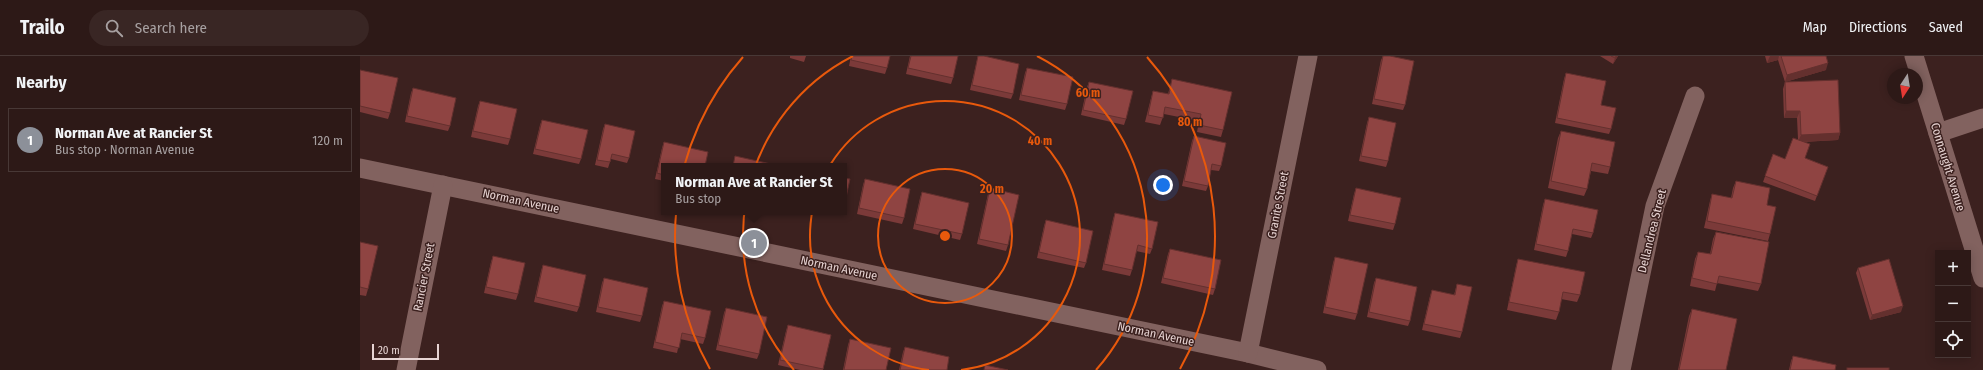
<!DOCTYPE html>
<meta charset="utf-8">
<style>
:root{--surface:#2d1917;--page:#392624;--text:#f1f3f6;--muted:#a7a0a1;--line:#483836;--accent:#8c9099}
body{margin:0;font-family:"Fira Sans Condensed",sans-serif;background:var(--page);color:var(--text)}
.controls{position:absolute;right:12px;bottom:12px;display:grid;overflow:hidden;border-radius:0px;box-shadow:0 2px 10px #0003}
.controls button{width:36px;height:36px;display:grid;place-items:center;padding:0;border:0;border-bottom:1px solid var(--line);background:var(--surface);color:var(--text);font:20px sans-serif}
.compass{position:absolute;left:1527px;top:12px;width:36px;height:36px;border-radius:50%;background:var(--surface);box-shadow:0 2px 10px #0003;rotate:192deg}
.scale{position:absolute;left:12px;bottom:10px;width:67px;box-sizing:border-box;padding-left:4px;border:2px solid #e7d4d3;border-top:0;font-size:11px;line-height:14px;white-space:nowrap;color:#e7d4d3;-webkit-text-stroke:3px #3c211f;paint-order:stroke}
.you{position:absolute;left:803px;top:129px;width:14px;height:14px;margin:-10px;border:3px solid #fff;border-radius:50%;background:#1a73e8;box-shadow:0 0 0 6px #1a73e833}
.badge{display:grid;place-items:center;width:26px;height:26px;border-radius:50%;background:var(--accent);color:#fff;font-size:13px;font-weight:700}
.pin{position:absolute;translate:-50% -50%;border:2px solid #fff;box-shadow:0 1px 4px #0006}
.popup{position:absolute;left:301px;top:107px;width:186px;height:52px;box-sizing:border-box;display:grid;place-content:center;border-radius:0px;background:var(--surface);filter:drop-shadow(0 1px 3px #0005);font-size:13px;white-space:nowrap;color:var(--muted)}
.popup b{font-size:15px;color:var(--text)}
.popup::after{content:'';position:absolute;left:50%;top:100%;margin-left:-8px;border:8px solid transparent;border-top-color:var(--surface)}
.list{margin:0;padding:0;list-style:none}
h2{display:flex;justify-content:space-between;align-items:center;height:52px;margin:0;padding:0 16px;font-size:17px}
h2 small{font-size:13px;font-weight:400;color:var(--muted)}
.list li{display:grid;grid-template-columns:26px 1fr auto;gap:12px;align-items:center;box-sizing:border-box;height:64px;margin:0 8px 8px;padding:0 8px;border:1px solid var(--line);border-radius:0px}
.list b{display:block;font-size:15px;white-space:nowrap}
.list p{margin:0;font-size:13px;white-space:nowrap;color:var(--muted)}
.list em{font-size:13px;font-style:normal;color:var(--muted)}
.icon{flex:none;width:22px;height:22px;fill:none;stroke:currentColor;stroke-width:2;stroke-linecap:round;stroke-linejoin:round}
.map{position:relative;flex:none;width:1623px;height:314px;overflow:hidden}
header{display:flex;align-items:center;gap:24px;box-sizing:border-box;height:56px;padding:0 20px;background:var(--surface);border-bottom:1px solid var(--line)}
header strong{font-size:19px}
nav{display:flex;gap:22px;margin-inline-start:auto;font-size:14px}
.search{width:280px;height:36px;background:var(--page);display:flex;align-items:center;gap:10px;box-sizing:border-box;padding:0 14px;border-radius:22px;color:var(--muted);font-size:15px}
main{display:flex}
aside{flex:1;background:var(--surface)}
.map>svg:first-child{display:block}
.lines{fill:none;stroke-linecap:round;stroke-linejoin:round}
.street{stroke:#82625f;stroke-width:19}
.wall{fill:#7b3a39}
.shaded-wall{fill:#64302e}
.building{fill:#8f4442;stroke:#64302e}
.ring{fill:none;stroke:#e8590c;stroke-width:2}
.labels{text-anchor:middle;dominant-baseline:central;stroke-width:3;stroke-linejoin:round;paint-order:stroke}
.street-label{font-size:12px;fill:#e7d4d3;stroke:#3c211f}
.centre{fill:#e8590c;stroke:#3c211f;stroke-width:2}
.ring-label{font-size:12px;text-anchor:middle;font-weight:bold;fill:#e8590c;stroke:#3c211f;stroke-width:3;stroke-linejoin:round;paint-order:stroke}
</style>
<header>
<strong>Trailo</strong>
<div class="search"><svg class="icon" aria-label="search" viewBox="0 0 24 24"><circle cx="10" cy="10" r="6"/><path d="M15 15l6 6"/></svg>Search here</div>
<nav><a>Map</a><a>Directions</a><a>Saved</a></nav>
</header>
<main>
<aside>
<h2>Nearby<small></small></h2>
<ul class="list">
<li><span class="badge">1</span><div><b>Norman Ave at Rancier St</b><p>Bus stop · Norman Avenue</p></div><em>120 m</em></li>
</ul>
</aside>
<div class="map">
<svg width="1623" height="314" viewBox="0 0 1623 314">
<rect width="100%" height="100%" fill="#3c211f"/>
<g class="lines">
<!-- street -->
<g class="street">
<path d="M1554,0L1623,222"/>
<path d="M1578,77L1623,62"/>
<path d="M0,112L888,297L957,314"/>
<path d="M888,297L948,0"/>
<path d="M46,314L83,129"/>
<path d="M1261,314L1295,150L1335,40"/>
</g>
</g>
<!-- wall -->
<g class="wall">
<path d="M430,0H446L444,6L430,2Z"/>
<path d="M491,0H530L527,12L525,18L489,10Z"/>
<path d="M550,0H598L593,22L591,28L546,18Z"/>
<path d="M618,0L653,38L651,43L610,34L617,4Z"/>
<path d="M1023,0L1045,49L1043,54L1012,48L1021,4Z"/>
<path d="M1240,0H1258L1253,8Z"/>
<path d="M1405,0H1466V14L1425,26L1418,4L1407,7Z"/>
<path d="M667,12L707,48L705,54L659,44L665,17Z"/>
<path d="M0,14L30,57L28,63L0,56Z"/>
<path d="M1206,17L1241,49L1251,73L1249,78L1195,67L1204,23Z"/>
<path d="M812,23L863,74L861,81L837,76L839,65L804,58L800,69L785,66L791,42L793,35L808,38Z"/>
<path d="M729,26L766,63L764,69L721,59L727,31Z"/>
<path d="M1425,26L1480,77L1478,84L1443,86L1445,102L1468,111L1455,145L1403,126L1413,98L1425,103L1438,83L1437,62H1424L1423,33Z"/>
<path d="M53,32L90,70L88,75L45,66L51,37Z"/>
<path d="M120,45L150,83L148,89L111,81L118,50Z"/>
<path d="M1009,61L1028,105L1026,111L999,105L1007,67Z"/>
<path d="M182,64L221,103L219,108L173,98L180,69Z"/>
<path d="M245,68L269,102L267,107L251,103L248,112L235,109L243,73Z"/>
<path d="M1201,75L1250,111L1248,118L1231,115L1227,133L1224,140L1188,132L1198,82Z"/>
<path d="M834,80L861,110L859,115L851,114L848,130L846,135L822,130L832,85Z"/>
<path d="M304,86V125L295,123L302,92Z"/>
<path d="M505,123L544,162L542,168L497,158L503,129Z"/>
<path d="M1376,125L1407,149L1410,178L1408,185L1344,172L1350,145L1352,138L1371,142L1373,132Z"/>
<path d="M630,132L648,189L646,195L617,188L628,138Z"/>
<path d="M996,132L1035,168L1033,174L988,165L994,138Z"/>
<path d="M562,136L602,178L600,184L553,173L560,142Z"/>
<path d="M1185,143L1233,177L1231,182L1212,178L1208,195L1206,201L1174,194L1183,149Z"/>
<path d="M472,156H482V158Z"/>
<path d="M755,157L792,193L790,198L776,195L772,214L770,220L742,214L753,163Z"/>
<path d="M686,164L726,207L724,212L677,202L684,170Z"/>
<path d="M1356,176L1401,228L1398,235L1357,227L1355,235L1330,230L1335,203L1338,196L1350,198L1353,183Z"/>
<path d="M0,186L8,233L6,240L0,239Z"/>
<path d="M810,193L855,233L853,239L801,227L808,198Z"/>
<path d="M133,200L158,238L156,244L124,237L131,206Z"/>
<path d="M975,201L997,258L995,264L963,257L973,207Z"/>
<path d="M1158,203L1220,239L1217,246L1201,243L1199,256L1196,264L1147,254L1156,210Z"/>
<path d="M183,209L219,251L217,256L174,246L181,215Z"/>
<path d="M1498,212L1541,256L1510,264L1496,217Z"/>
<path d="M244,222L282,260L280,266L236,256L242,227Z"/>
<path d="M1016,222L1050,265L1048,270L1007,261L1014,227Z"/>
<path d="M1097,228L1102,276L1100,282L1062,274L1070,240L1072,234L1094,239Z"/>
<path d="M304,245L345,282L343,288L320,283L317,297L293,292L302,250Z"/>
<path d="M366,252L399,298L397,303L356,294L364,257Z"/>
<path d="M1332,253L1366,314H1318L1329,260Z"/>
<path d="M428,269L471,279L463,314H440L418,309L426,275Z"/>
<path d="M490,283L526,314H483L488,289Z"/>
<path d="M545,291L587,314H539L543,296Z"/>
<path d="M1433,300L1475,314H1429L1431,305Z"/>
</g>
<!-- shaded-wall -->
<g class="shaded-wall">
<path d="M1256,0H1258L1253,8L1255,2Z"/>
<path d="M1410,0H1419L1418,4L1407,7Z"/>
<path d="M1468,7L1466,14L1425,26L1427,19Z"/>
<path d="M1426,55H1440L1437,62H1424Z"/>
<path d="M1480,77L1478,84L1438,86L1441,79Z"/>
<path d="M1543,250L1541,256L1510,264L1512,259Z"/>
</g>
<!-- building -->
<g class="building">
<path d="M492,0H530L527,12L491,4Z"/>
<path d="M551,0H598L593,22L548,12Z"/>
<path d="M618,0H624L659,8L653,38L612,29Z"/>
<path d="M1023,0H1030L1054,5L1045,49L1014,43Z"/>
<path d="M1251,0H1256L1255,2Z"/>
<path d="M1421,0H1466L1468,7L1427,19Z"/>
<path d="M667,12L713,21L707,48L661,39Z"/>
<path d="M0,14L38,22L30,57L0,50Z"/>
<path d="M1206,17L1246,25L1241,49L1256,52L1251,73L1197,62Z"/>
<path d="M812,23L872,36L863,74L839,69L841,58L805,51L803,62L788,59L793,35L809,38Z"/>
<path d="M1478,24L1480,77L1441,79L1440,55H1426L1425,26Z"/>
<path d="M729,26L773,35L766,63L723,54Z"/>
<path d="M53,32L96,42L90,70L47,60Z"/>
<path d="M120,45L157,53L150,83L113,75Z"/>
<path d="M1009,61L1036,67L1028,105L1001,100Z"/>
<path d="M182,64L228,74L221,103L175,93Z"/>
<path d="M245,68L275,75L269,102L252,98L250,106L237,104Z"/>
<path d="M1201,75L1255,86L1250,111L1232,107L1227,133L1191,125Z"/>
<path d="M834,80L866,87L861,110L852,108L848,130L824,125Z"/>
<path d="M1433,82L1450,88L1445,102L1468,111L1457,140L1405,120L1413,98L1425,103Z"/>
<path d="M304,86L348,96L345,110H304V119L297,117Z"/>
<path d="M375,100L420,110H373Z"/>
<path d="M484,122L490,123L484,151Z"/>
<path d="M505,123L550,133L544,162L499,152Z"/>
<path d="M1376,125L1410,132L1407,149L1416,151L1410,178L1347,165L1352,138L1372,142Z"/>
<path d="M630,132L659,139L648,189L619,183Z"/>
<path d="M996,132L1041,142L1035,168L990,159Z"/>
<path d="M562,136L609,147L602,178L555,168Z"/>
<path d="M1185,143L1238,154L1233,177L1213,173L1208,195L1176,188Z"/>
<path d="M755,157L798,166L792,193L778,189L772,214L744,208Z"/>
<path d="M686,164L733,175L726,207L679,196Z"/>
<path d="M1356,176L1409,186L1401,228L1359,220L1357,228L1332,222L1338,196L1351,198Z"/>
<path d="M0,186L18,190L8,233L0,231Z"/>
<path d="M810,193L861,204L855,233L803,222Z"/>
<path d="M133,200L165,207L158,238L126,231Z"/>
<path d="M975,201L1008,208L997,258L965,251Z"/>
<path d="M1158,203L1225,216L1220,239L1203,236L1199,256L1149,246Z"/>
<path d="M1529,203L1543,250L1512,259L1498,212Z"/>
<path d="M183,209L226,219L219,251L176,241Z"/>
<path d="M244,222L288,232L282,260L238,251Z"/>
<path d="M1016,222L1057,231L1050,265L1009,256Z"/>
<path d="M1097,228L1112,231L1102,276L1064,268L1072,234L1095,239Z"/>
<path d="M304,245L351,255L345,282L322,277L319,292L295,286Z"/>
<path d="M366,252L407,261L399,298L358,289Z"/>
<path d="M1332,253L1377,263L1366,314H1319Z"/>
<path d="M428,269L471,279L463,313L420,304Z"/>
<path d="M490,283L531,292L526,314H484Z"/>
<path d="M545,291L589,301L587,314H540Z"/>
<path d="M1433,300L1476,309L1475,314H1430Z"/>
<path d="M625,309L648,314H624Z"/>
<rect x="1487" y="312" width="42" height="2"/>
</g>
<!-- distance rings -->
<g class="ring">
<circle cx="585" cy="180" r="67"/>
<path d="M569 314A135 135 0 1 1 601 314"/>
<path d="M434 314A202 202 0 0 1 493 0M677 0A202 202 0 0 1 736 314"/>
<path d="M350 313A270 270 0 0 1 383 1M787 1A270 270 0 0 1 820 313"/>
</g>
<g class="labels">
<!-- street labels -->
<g class="street-label">
<text transform="translate(1588 111) rotate(73)">Connaught Avenue</text>
<text transform="translate(161 145) rotate(12)">Norman Avenue</text>
<text transform="translate(918 149) rotate(-79)">Granite Street</text>
<text transform="translate(1292 175) rotate(-76)">Dellandrea Street</text>
<text transform="translate(479 212) rotate(12)">Norman Avenue</text>
<text transform="translate(64 221) rotate(-79)">Rancier Street</text>
<text transform="translate(796 278) rotate(12)">Norman Avenue</text>
</g>
</g>
<circle cx="585" cy="180" r="6" class="centre"/>
<g class="ring-label">
<text x="728" y="41">60 m</text>
<text x="830" y="70">80 m</text>
<text x="680" y="89">40 m</text>
<text x="632" y="137">20 m</text>
</g>
</svg>
<div class="controls">
<button>+</button>
<button>−</button>
<button><svg class="icon" aria-label="locate" viewBox="0 0 24 24"><circle cx="12" cy="12" r="6"/><path d="M12 2v4M12 18v4M2 12h4M18 12h4"/></svg></button>
</div>
<svg class="compass" viewBox="-18 -18 36 36"><path d="M0-13l5 13h-10z" fill="#e53935"/><path d="M0 13l5-13h-10z" fill="#a7a0a1"/></svg>
<div class="scale">20 m</div>
<div class="you"></div>
<div class="pin badge" style="left:394px;top:187px">1</div>
<div class="popup"><b>Norman Ave at Rancier St</b>Bus stop</div>
</div>
</main>
